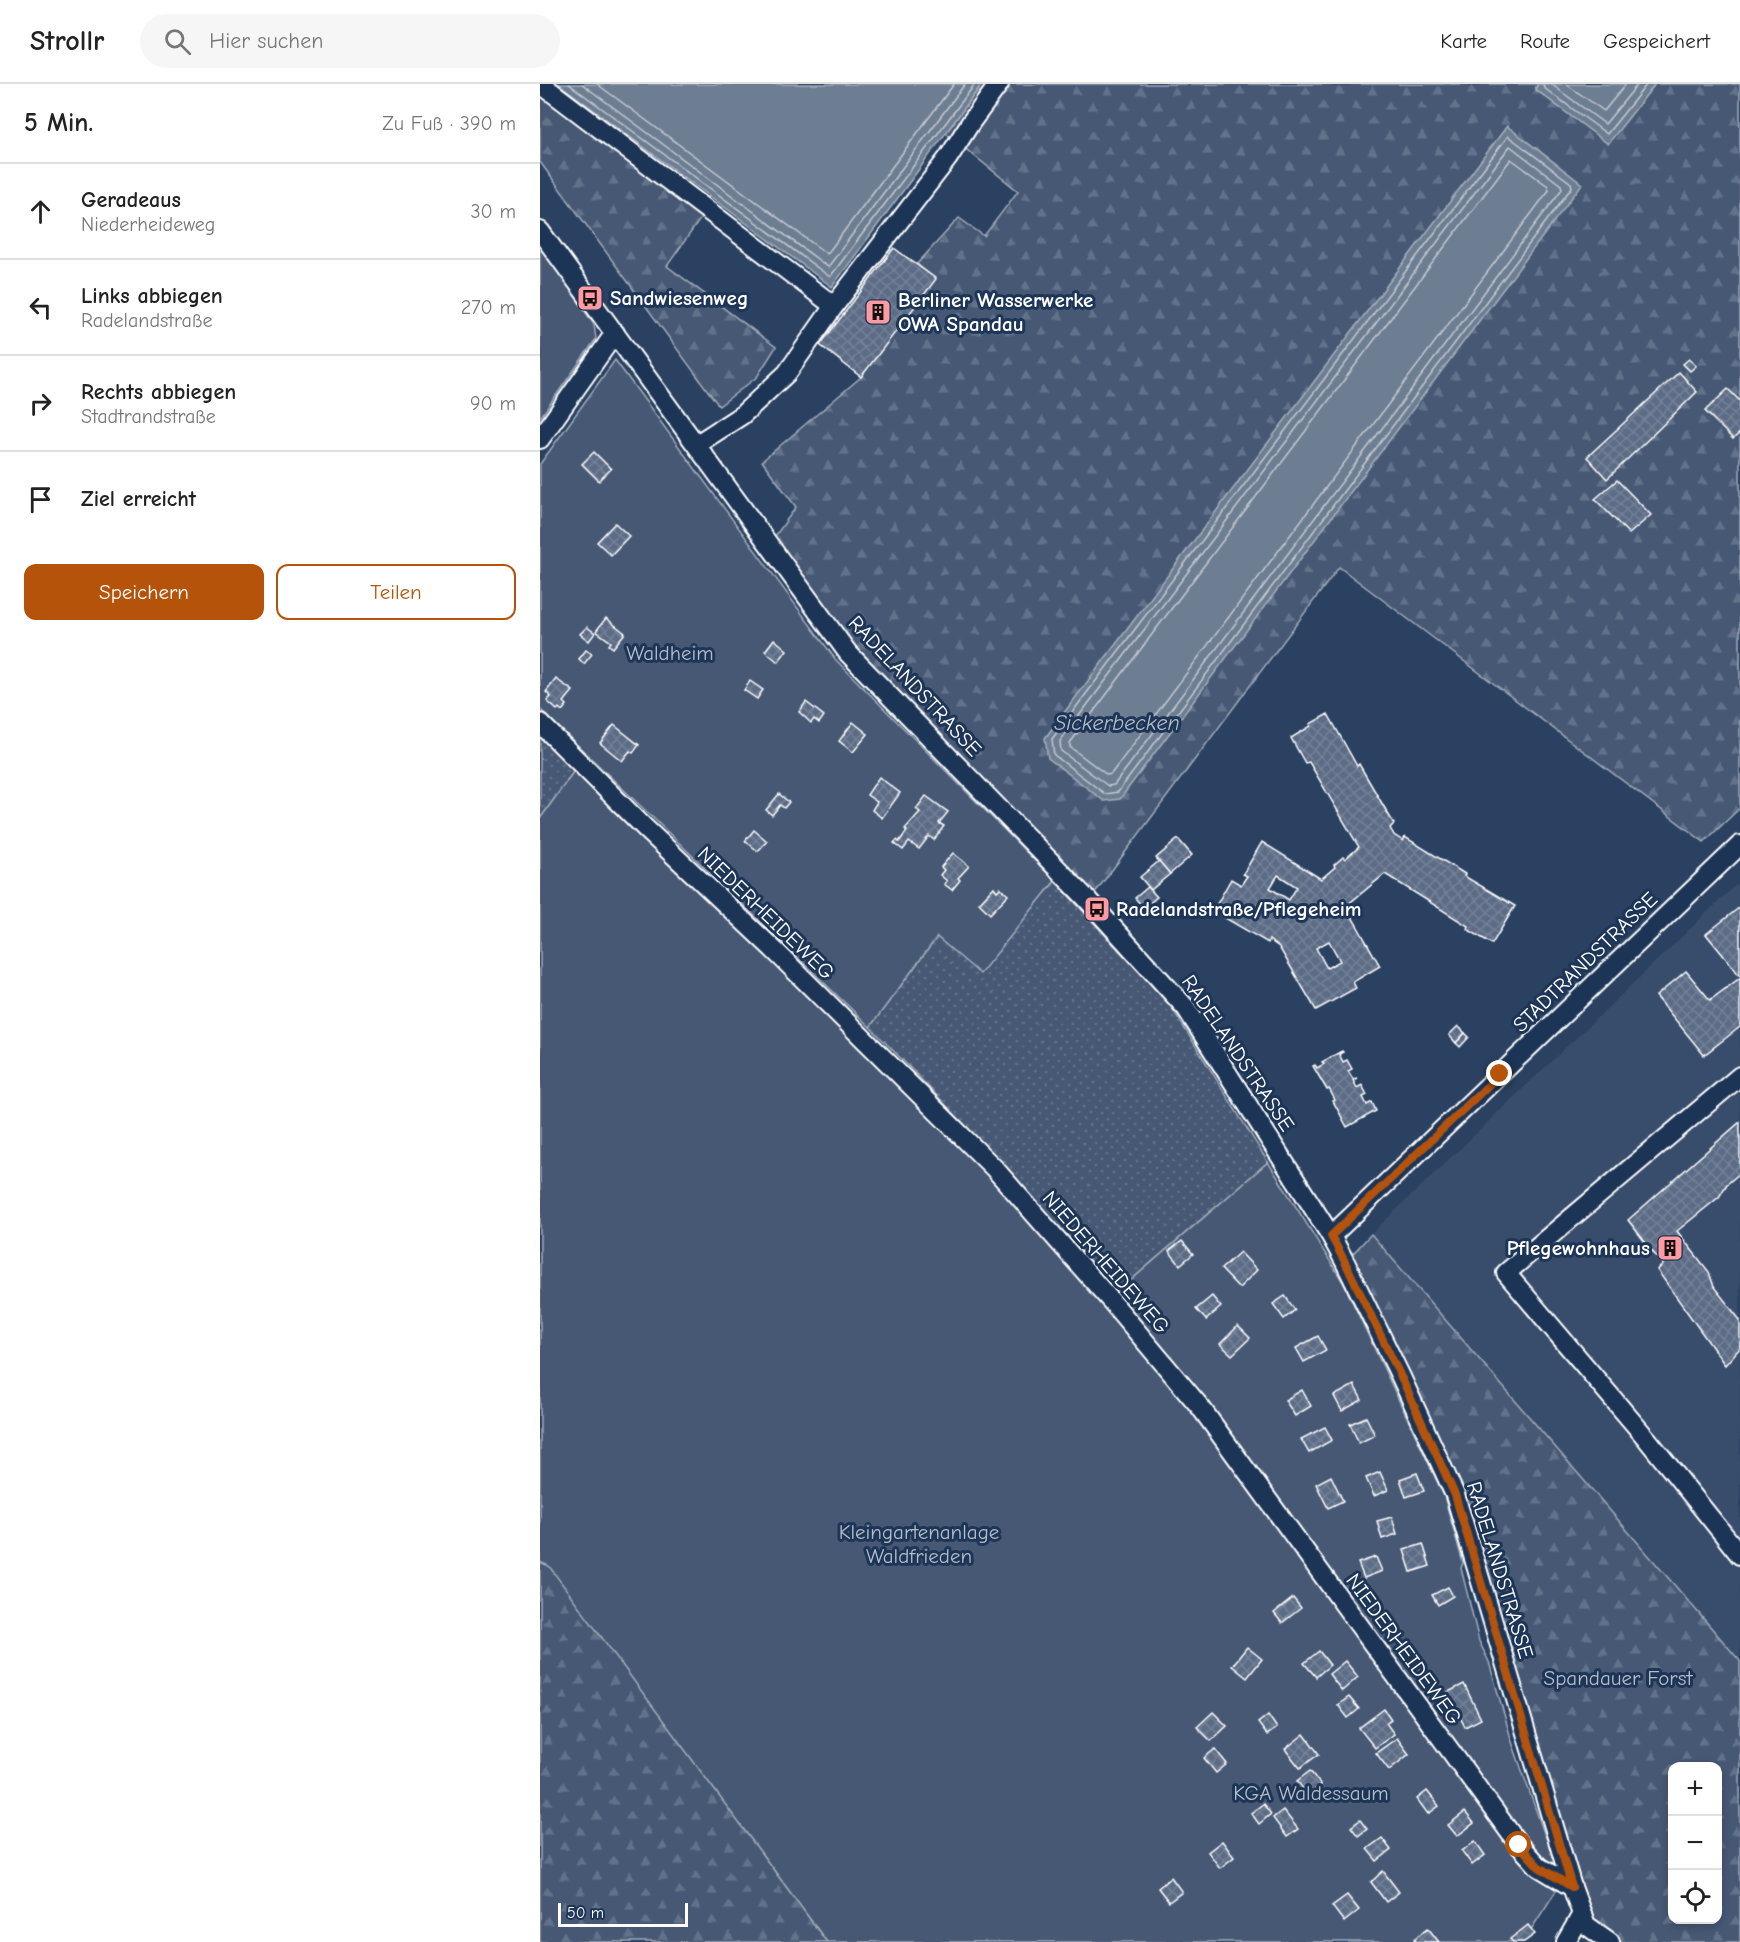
<!DOCTYPE html>
<html lang="de">
<meta charset="utf-8">
<style>
:root{--surface:#fff;--page:#f6f6f6;--text:#222;--muted:#767676;--line:#e0e0e0;--accent:#b45309}
body{margin:0;font-family:"Comic Neue",sans-serif;background:var(--page);color:var(--text)}
.controls{position:absolute;right:18px;bottom:18px;display:grid;overflow:hidden;border-radius:12px;box-shadow:0 3px 9px #0003}
.controls button{width:54px;height:54px;display:grid;place-items:center;padding:0;border:0;border-bottom:2px solid var(--line);background:var(--surface);color:var(--text);font:30px sans-serif}
.scale{position:absolute;left:18px;bottom:15px;width:130px;box-sizing:border-box;padding-left:6px;border:3px solid #fff;border-top:0;font-size:16px;line-height:21px;white-space:nowrap;color:#fff;-webkit-text-stroke:4px #1d3557;paint-order:stroke}
.stop{position:absolute;width:18px;height:18px;margin:-14px;border:4px solid #b45309;border-radius:50%;background:#fff}
.stop.end{background:#b45309;border-color:#fff;box-shadow:0 2px 6px #0008}
.list{margin:0;padding:0;list-style:none}
h2{display:flex;justify-content:space-between;align-items:center;height:78px;margin:0;padding:0 24px;font-size:26px}
h2 small{font-size:20px;font-weight:400;color:var(--muted)}
.list li{display:grid;grid-template-columns:39px 1fr auto;gap:18px;align-items:center;box-sizing:border-box;height:96px;padding:0 24px;border-top:2px solid var(--line)}
.list b{display:block;font-size:22px;white-space:nowrap}
.list p{margin:0;font-size:20px;white-space:nowrap;color:var(--muted)}
.list em{font-size:20px;font-style:normal;color:var(--muted)}
.actions{display:flex;gap:12px;padding:18px 24px}
.actions a{flex:1;padding:14px 0;border:2px solid var(--accent);border-radius:12px;text-align:center;font-size:21px;color:var(--accent)}
.actions .main{background:var(--accent);color:#fff}
.icon{flex:none;width:33px;height:33px;fill:none;stroke:currentColor;stroke-width:2;stroke-linecap:round;stroke-linejoin:round}
.map{position:relative;flex:none;width:1200px;height:1858px;overflow:hidden}
header{display:flex;align-items:center;gap:36px;box-sizing:border-box;height:84px;padding:0 30px;background:var(--surface);border-bottom:2px solid var(--line)}
header strong{font-size:28px}
nav{display:flex;gap:33px;margin-inline-start:auto;font-size:21px}
.search{width:420px;height:54px;background:var(--page);display:flex;align-items:center;gap:15px;box-sizing:border-box;padding:0 21px;border-radius:33px;color:var(--muted);font-size:22px}
main{display:flex}
aside{flex:1;background:var(--surface)}
.map>svg:first-child{display:block}
.built{fill:#394e6c}
.grass{fill:url(#grass-dots);stroke:#a2acba;stroke-width:1.5}
.forest{fill:url(#forest-firs);stroke:#a2acba;stroke-width:1.5;fill-rule:evenodd}
.garden{fill:#465975;stroke:#a2acba;stroke-width:1.5}
.water{fill:#6d7d92;stroke:#a7b1be;stroke-width:1.5}
.lines{fill:none;stroke-linecap:round;stroke-linejoin:round}
.shore{stroke:#c5cbd3;stroke-width:1.5}
.building{fill:url(#building-cross-hatch);stroke:#fff;stroke-width:1.5;fill-rule:evenodd}
.minor-casing{stroke:#fff;stroke-width:22}
.minor{stroke:#1d3557;stroke-width:18}
.route{stroke:#b45309;stroke-width:8}
.labels{text-anchor:middle;dominant-baseline:central;stroke-width:6;stroke-linejoin:round;paint-order:stroke}
.poi-label{font-size:21px;font-weight:bold;fill:#fff;stroke:#1d3557;text-anchor:start}
.park-label{font-size:21px;fill:#b5bdc8;stroke:#1d3557}
.street-label{font-size:21px;fill:#fff;stroke:#1d3557}
.water-label{font-size:22px;font-style:italic;fill:#b6bec8;stroke:#1d3557}
</style>
<header>
<strong>Strollr</strong>
<div class="search"><svg class="icon" aria-label="search" viewBox="0 0 24 24"><circle cx="10" cy="10" r="6"/><path d="M15 15l6 6"/></svg>Hier suchen</div>
<nav><a>Karte</a><a>Route</a><a>Gespeichert</a></nav>
</header>
<main>
<aside>
<h2>5 Min.<small>Zu Fuß · 390 m</small></h2>
<ul class="list">
<li><svg class="icon" aria-label="ahead" viewBox="0 0 24 24"><path d="M12 20V5M6 11l6-6 6 6"/></svg><div><b>Geradeaus</b><p>Niederheideweg</p></div><em>30 m</em></li>
<li><svg class="icon" aria-label="left" viewBox="0 0 24 24"><path d="M17 20v-9H6M10 6l-5 5 5 5"/></svg><div><b>Links abbiegen</b><p>Radelandstraße</p></div><em>270 m</em></li>
<li><svg class="icon" aria-label="right" viewBox="0 0 24 24"><path d="M7 20v-9h11M14 6l5 5-5 5"/></svg><div><b>Rechts abbiegen</b><p>Stadtrandstraße</p></div><em>90 m</em></li>
<li><svg class="icon" aria-label="arrive" viewBox="0 0 24 24"><path d="M6 21V4h12l-3 4 3 4H6"/></svg><div><b>Ziel erreicht</b></div></li>
</ul>
<div class="actions"><a class="main">Speichern</a><a>Teilen</a></div>
</aside>
<div class="map">
<svg width="1200" height="1858" viewBox="0 0 1200 1858">
<defs>
<pattern id="grass-dots" width="8" height="8" patternUnits="userSpaceOnUse" patternTransform="scale(1.5)"><rect width="8" height="8" fill="#465975"/><path d="M2 2h.1M6 6h.1" fill="none" stroke="#62728a" stroke-width="1.8" stroke-linecap="round"/></pattern>
<pattern id="forest-firs" width="22" height="20" patternUnits="userSpaceOnUse" patternTransform="scale(1.5)"><rect width="22" height="20" fill="#465975"/><path d="M5 1l3.5 6h-7zM16 11l3.5 6h-7z" fill="#62728a"/></pattern>
<pattern id="building-cross-hatch" width="8" height="8" patternUnits="userSpaceOnUse" patternTransform="scale(1.5)"><rect width="8" height="8" fill="#5b6c86"/><path d="M0 0l8 8M0 8l8-8" fill="none" stroke="#748298"/></pattern>
</defs>
<rect width="100%" height="100%" fill="#2a4161"/>
<filter id="ink" filterUnits="userSpaceOnUse"><feTurbulence type="fractalNoise" baseFrequency=".0167" numOctaves="2"/><feDisplacementMap in="SourceGraphic" scale="12" xChannelSelector="R" yChannelSelector="G"/><feConvolveMatrix kernelMatrix="1 2 1 2 8 2 1 2 1" color-interpolation-filters="sRGB"/></filter>
<g filter="url(#ink)">
<!-- built -->
<path class="built" d="M1200,797V1577L831,1150Z"/>
<!-- grass -->
<g class="grass">
<path d="M0,651L36,684L0,735Z"/>
<path d="M515,797L630,921L728,1078L576,1209C498,1116 415,1029 330,943L397,853L440,889Z"/>
</g>
<!-- forest -->
<g class="forest">
<path d="M442,0H998L995,5L1068,59L1115,0H1200V724L1164,758L799,483L554,810L312,565L233,455L256,423L222,377L321,293L395,195L377,180L419,134L444,152L478,107L406,49Z"/>
<path d="M0,6L161,134L127,182L236,263L217,293L179,322L0,78Z"/>
<path d="M831,1150L1200,1577V1858H1070L1046,1841L915,1411L805,1178ZM1132,1682H1178V1836H1132Z"/>
<path d="M0,1478L9,1481L287,1858H0Z"/>
</g>
<!-- garden -->
<g class="garden">
<path d="M0,158L54,241L56,255L0,334Z"/>
<path d="M75,276L296,576L515,797L440,890L397,853L330,943L0,625V380Z"/>
<path d="M36,684L574,1211L728,1078L803,1198L904,1412L923,1479L921,1484L939,1557L949,1578L972,1658L1005,1752L1027,1790L983,1858H287L9,1482L0,1478V735Z"/>
</g>
<!-- water -->
<g class="water">
<path d="M19,0H442L292,203Z"/>
<path d="M998,0H1115L1068,60L995,5Z"/>
<path d="M967,42L1042,100L580,715L564,717L508,674L505,654Z"/>
</g>
<g class="lines">
<!-- shore -->
<g class="shore">
<path d="M29,0L290,193L435,0"/>
<path d="M42,0L288,183L425,0"/>
<path d="M57,0L287,170L414,0"/>
<path d="M1003,0L1004,4L1067,50L1107,0"/>
<path d="M1011,0L1065,40L1098,0"/>
<path d="M1026,0L1064,27L1086,0"/>
<path d="M968,52L1031,99L1032,103L578,708L565,710L514,671L512,655Z"/>
<path d="M970,62L1021,101L1022,105L574,701L568,702L521,667L520,657Z"/>
<path d="M971,75L1008,102L1009,106L571,690L567,691L530,663V659Z"/>
</g>
</g>
<!-- building -->
<g class="building">
<path d="M354,164L396,195L321,293L280,261Z"/>
<path d="M1149,275L1156,282L1150,287L1143,280Z"/>
<path d="M1139,288L1157,308L1067,395L1047,373Z"/>
<path d="M1188,305L1200,317V349L1193,355L1165,327Z"/>
<path d="M54,368L71,385L59,397L42,380Z"/>
<path d="M1077,396L1111,431L1089,450L1055,415Z"/>
<path d="M75,439L89,452L71,471L57,458Z"/>
<path d="M66,534L85,549L73,564L69,561L71,558L56,547Z"/>
<path d="M47,543L55,549L49,557L40,550Z"/>
<path d="M234,555L247,566L238,578L225,567Z"/>
<path d="M46,566L52,570L44,580L39,575Z"/>
<path d="M16,595L33,607L24,618L27,621L22,627L19,624L17,626L7,617L11,613L6,608Z"/>
<path d="M210,597L223,606L217,615L204,606Z"/>
<path d="M266,618L284,632L279,639L274,635L271,639L259,628Z"/>
<path d="M788,630L817,682L819,680L854,740L850,744L854,751L863,757L865,753L925,790L924,792L975,822L952,860L927,845L928,842L845,790L806,822L840,882L813,898L816,904L776,926L739,863L729,856L728,859L673,827L691,795L701,801L707,792L703,790L722,758L781,795L795,783L794,781L803,773L805,775L819,763L769,678L765,679L751,654L771,642L770,640ZM738,791L757,803L749,816L730,804ZM789,857L800,877L787,884L776,864Z"/>
<path d="M313,638L328,650L313,668L299,657Z"/>
<path d="M74,641L99,661L93,669L90,667L82,677L60,659Z"/>
<path d="M339,693L360,709L342,734L332,726L337,718L327,711Z"/>
<path d="M239,710L249,718L244,724L240,721L232,731L226,726Z"/>
<path d="M386,712L408,728L399,739L404,742L394,756L389,752L379,765L369,758L363,766L354,759L357,756L359,758L367,747L365,745L380,728L376,725Z"/>
<path d="M214,746L227,757L218,767L205,757Z"/>
<path d="M638,755L652,771L630,790L616,774Z"/>
<path d="M413,769L429,782L418,794L420,796L412,806L404,800L407,797L400,791L404,786L401,783Z"/>
<path d="M619,777L630,790L611,806L600,793Z"/>
<path d="M454,803L457,807L460,804L468,811L450,830L439,819Z"/>
<path d="M608,803L617,813L604,824L595,814Z"/>
<path d="M1200,823V892L1166,850Z"/>
<path d="M1146,887L1170,916L1200,894V943L1164,971L1116,912Z"/>
<path d="M918,942L925,949L916,959L909,951Z"/>
<path d="M925,949L929,953L920,963L916,959Z"/>
<path d="M802,967L803,968L799,970L803,978L807,976L812,985L808,987L813,995L817,994L813,996L817,1004L822,1001L827,1011L823,1013L827,1021L832,1018L836,1027L807,1043L793,1017L795,1016L789,1005L787,1006L773,982L775,981L777,984L784,980L782,978Z"/>
<path d="M1200,1038V1089L1187,1100L1179,1113L1137,1147L1169,1188L1174,1203L1200,1236V1264L1185,1281L1117,1186L1123,1181L1088,1136Z"/>
<path d="M642,1157L653,1170L640,1181L629,1167Z"/>
<path d="M700,1168L717,1186L699,1204L681,1185Z"/>
<path d="M672,1212L681,1223L666,1236L656,1225Z"/>
<path d="M745,1212L755,1226L744,1235L733,1220Z"/>
<path d="M698,1242L710,1254L692,1271L680,1260Z"/>
<path d="M778,1252L786,1266L764,1278L756,1264Z"/>
<path d="M814,1301L822,1316L802,1327L794,1312Z"/>
<path d="M762,1306L771,1322L755,1332L745,1316Z"/>
<path d="M826,1333L835,1351L819,1359L810,1340Z"/>
<path d="M785,1343L792,1356L769,1369L761,1355Z"/>
<path d="M840,1388L848,1406L834,1412L826,1394Z"/>
<path d="M877,1389L884,1407L866,1413L860,1395Z"/>
<path d="M791,1392L803,1417L788,1424L776,1400Z"/>
<path d="M852,1433L857,1450L842,1455L837,1437Z"/>
<path d="M883,1460L890,1482L871,1488L864,1466Z"/>
<path d="M836,1473L842,1487L824,1494L818,1479Z"/>
<path d="M908,1503L913,1512L898,1521L892,1511Z"/>
<path d="M753,1514L761,1524L742,1539L734,1529Z"/>
<path d="M707,1563L722,1575L707,1594L692,1582Z"/>
<path d="M779,1567L790,1581L776,1593L764,1579Z"/>
<path d="M805,1577L818,1593L802,1607L789,1590Z"/>
<path d="M924,1600L941,1635L925,1643L908,1608Z"/>
<path d="M809,1613L819,1625L808,1634L798,1621Z"/>
<path d="M844,1625L851,1635L846,1639L854,1650L835,1664L819,1644Z"/>
<path d="M673,1628L687,1642L671,1657L657,1643Z"/>
<path d="M728,1631L737,1644L727,1651L718,1639Z"/>
<path d="M764,1650L779,1670L760,1684L745,1665Z"/>
<path d="M857,1654L869,1670L849,1686L836,1669Z"/>
<path d="M675,1665L687,1680L676,1689L664,1674Z"/>
<path d="M770,1687L781,1701L768,1711L757,1697Z"/>
<path d="M887,1707L899,1722L888,1730L877,1715Z"/>
<path d="M723,1720L731,1730L719,1740L711,1729Z"/>
<path d="M743,1726L758,1745L747,1753L733,1734Z"/>
<path d="M925,1728L934,1739L917,1752L908,1741Z"/>
<path d="M820,1736L827,1745L818,1752L811,1743Z"/>
<path d="M842,1754L851,1766L837,1777L827,1765Z"/>
<path d="M682,1757L694,1773L680,1784L668,1768Z"/>
<path d="M935,1757L945,1771L932,1781L922,1767Z"/>
<path d="M843,1787L859,1808L846,1818L831,1798Z"/>
<path d="M631,1793L642,1808L629,1818L618,1804Z"/>
<path d="M807,1811L819,1826L804,1838L792,1822Z"/>
<path d="M988,1841L995,1850L984,1858H973L970,1855Z"/>
<path d="M888,1844L899,1858H877L874,1855Z"/>
</g>
<g class="lines">
<!-- minor casing -->
<g class="minor-casing">
<g id="minor">
<path d="M1,0L294,222"/>
<path d="M0,147L308,569L545,813L646,924L791,1152L805,1178L861,1293L915,1411L1032,1803L1046,1841L1070,1858"/>
<path d="M0,355L75,249"/>
<path d="M157,360L202,331L247,289L294,222L408,74L431,38L459,0"/>
<path d="M0,639L105,744L233,865L454,1084L572,1218L661,1324L979,1761L999,1783L1032,1803"/>
<path d="M1200,992L966,1189L1107,1355L1200,1471"/>
<path d="M791,1152L1200,761"/>
<path d="M1026,1858L1042,1830"/>
</g>
</g>
<!-- minor -->
<use href="#minor" class="minor"/>
</g>
</g>
<g class="lines" filter="url(#ink)">
<!-- route -->
<path class="route" d="M960,990L791,1152L805,1178L861,1293L915,1411L1032,1803L999,1783L979,1761"/>
</g>
<!-- icons -->
<defs>
<g id="bus-square" transform="scale(1.35)"><rect x="-9" y="-9" width="18" height="18" rx="4" fill="#ff9aa2" stroke="#1d3557"/><path d="M-5-6H5V4H4V6H2V4H-2V6H-4V4H-5ZM-3.5-4V0h7V-4ZM-3.5 1.2v1.5H-2V1.2ZM2 1.2v1.5H3.5V1.2Z" fill="#111"/></g>
<g id="building-square" transform="scale(1.35)"><rect x="-9" y="-9" width="18" height="18" rx="4" fill="#ff9aa2" stroke="#1d3557"/><path d="M-4-6H4V6H1V3H-1V6H-4ZM-2.5-4.3h1.7v1.8h-1.7ZM.8-4.3h1.7v1.8H.8ZM-2.5-1h1.7V.8h-1.7ZM.8-1h1.7V.8H.8Z" fill="#111"/></g>
</defs>
<g fill-rule="evenodd">
<use href="#bus-square" x="50" y="214"/>
<use href="#building-square" x="338" y="228"/>
<use href="#bus-square" x="557" y="825"/>
<use href="#building-square" x="1130" y="1164"/>
</g>
<g class="labels">
<!-- poi labels -->
<g class="poi-label">
<text x="70" y="214">Sandwiesenweg</text>
<text x="358" y="216">Berliner Wasserwerke<tspan x="358" dy="24">OWA Spandau</tspan></text>
<text x="576" y="825">Radelandstraße/Pflegeheim</text>
<text x="1110" y="1164" text-anchor="end">Pflegewohnhaus</text>
</g>
<!-- park labels -->
<g class="park-label">
<text x="130" y="569">Waldheim</text>
<text x="379" y="1448">Kleingartenanlage<tspan x="379" dy="24">Waldfrieden</tspan></text>
<text x="1078" y="1594">Spandauer Forst</text>
<text x="771" y="1709">KGA Waldessaum</text>
</g>
<!-- street labels -->
<g class="street-label">
<text transform="translate(375 602) rotate(47)">RADELANDSTRASSE</text>
<text transform="translate(226 829) rotate(44)">NIEDERHEIDEWEG</text>
<text transform="translate(1045 878) rotate(-44)">STADTRANDSTRASSE</text>
<text transform="translate(698 969) rotate(56)">RADELANDSTRASSE</text>
<text transform="translate(566 1178) rotate(49)">NIEDERHEIDEWEG</text>
<text transform="translate(960 1486) rotate(73)">RADELANDSTRASSE</text>
<text transform="translate(864 1565) rotate(54)">NIEDERHEIDEWEG</text>
</g>
<!-- water labels -->
<g class="water-label">
<text x="577" y="639">Sickerbecken</text>
</g>
</g>
</svg>
<div class="controls">
<button>+</button>
<button>−</button>
<button><svg class="icon" aria-label="locate" viewBox="0 0 24 24"><circle cx="12" cy="12" r="6"/><path d="M12 2v4M12 18v4M2 12h4M18 12h4"/></svg></button>
</div>
<div class="scale">50 m</div>
<div class="stop" style="left:979px;top:1761px"></div>
<div class="stop end" style="left:960px;top:990px"></div>
</div>
</main>
